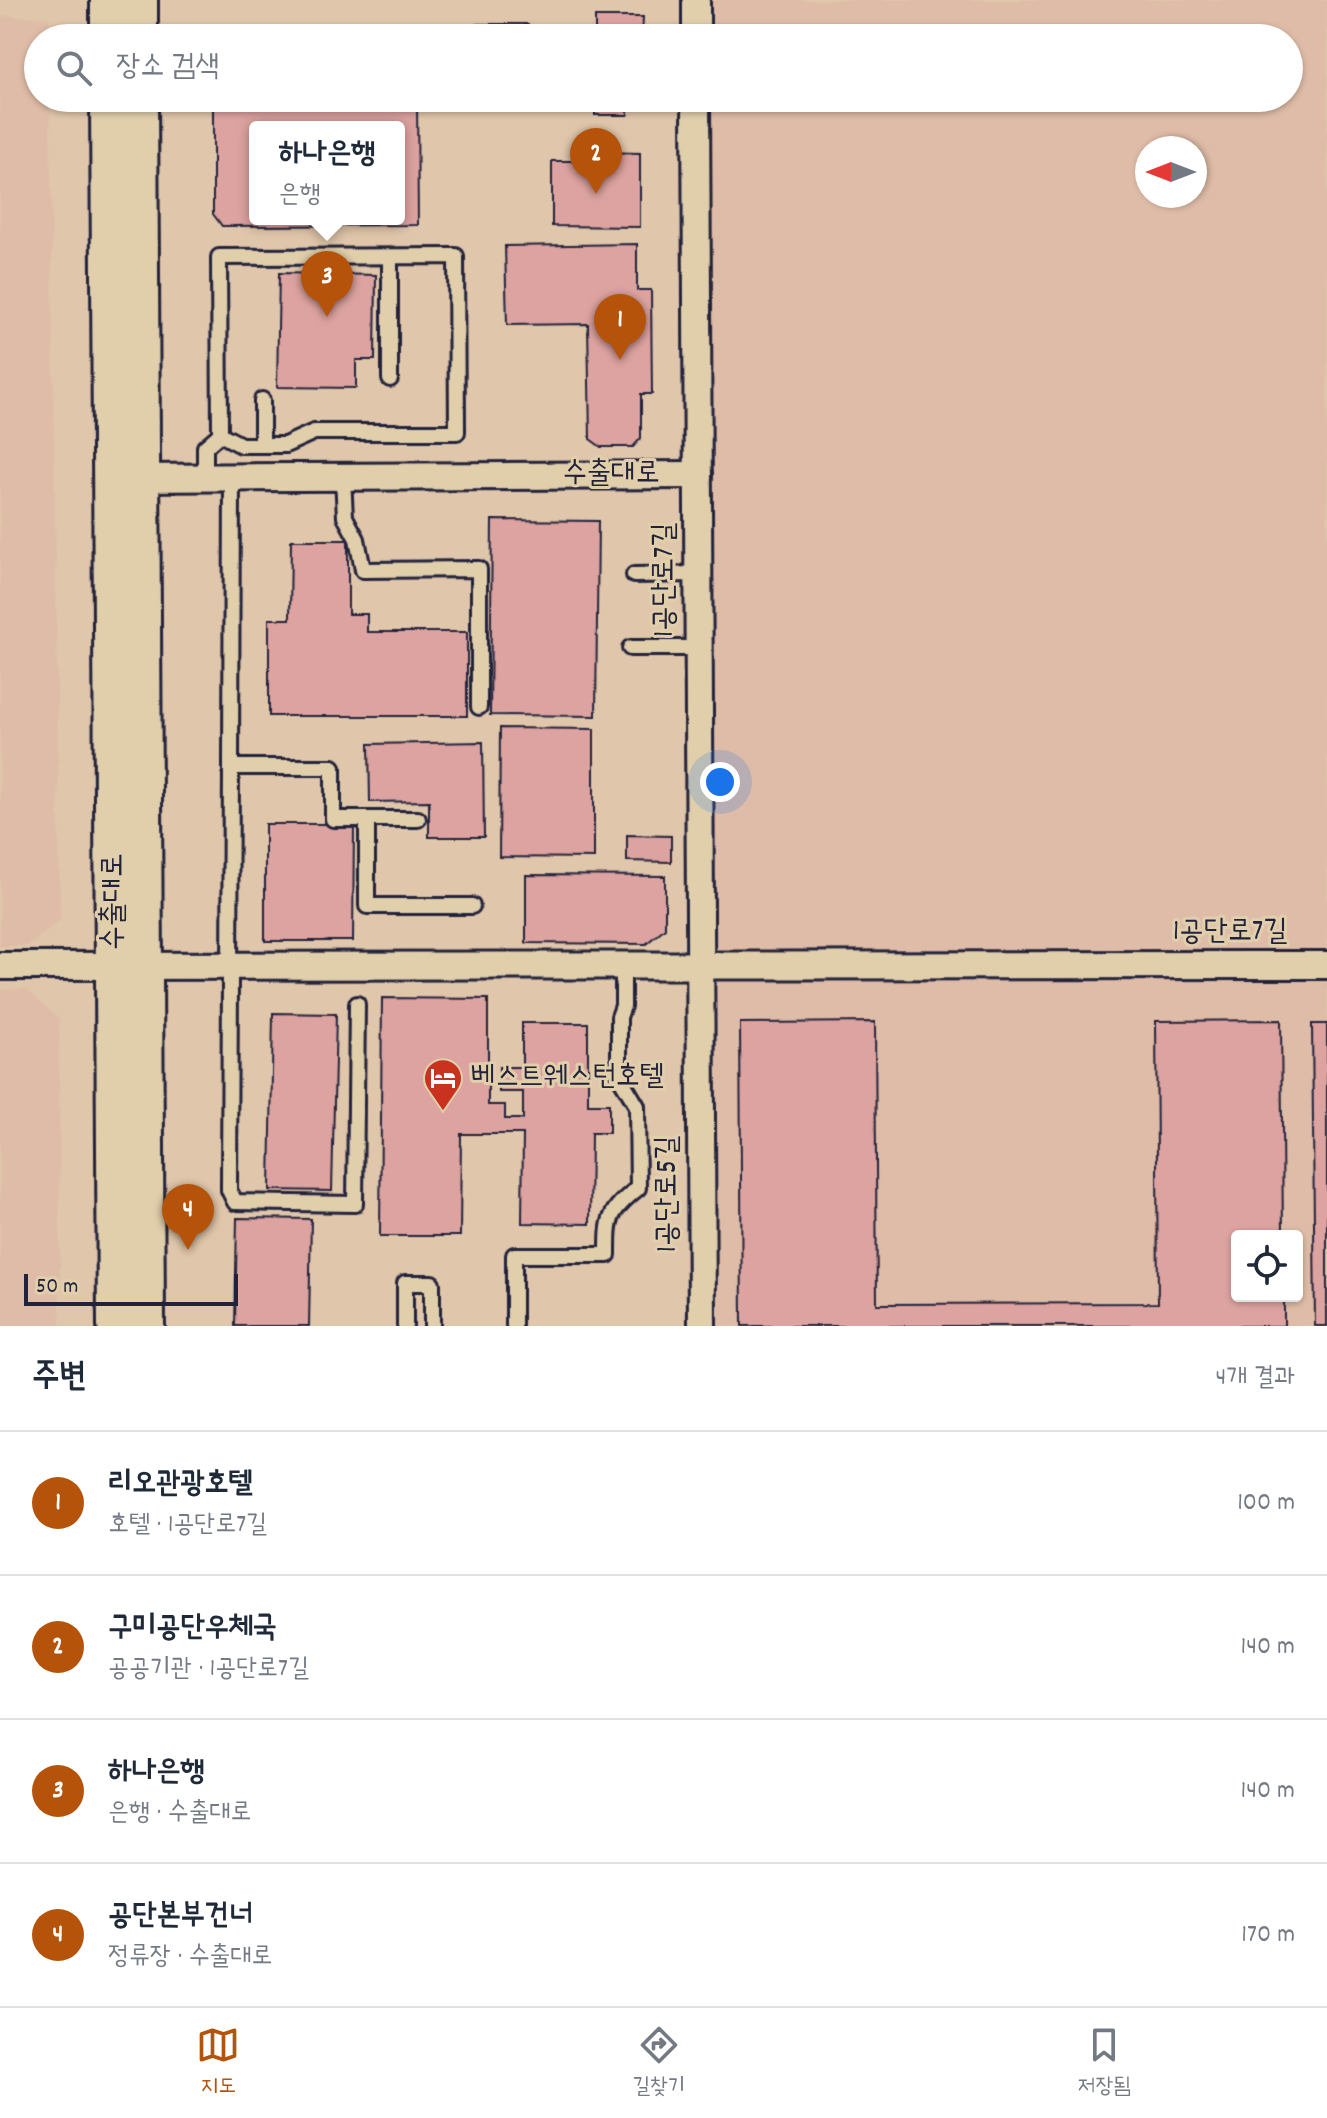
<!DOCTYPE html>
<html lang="ko">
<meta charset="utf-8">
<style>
:root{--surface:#fff;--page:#f6f6f7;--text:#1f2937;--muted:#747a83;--line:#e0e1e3;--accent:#b45309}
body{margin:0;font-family:Dekko,"Poor Story",sans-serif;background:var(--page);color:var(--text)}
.controls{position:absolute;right:24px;bottom:24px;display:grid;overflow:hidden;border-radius:8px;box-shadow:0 2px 6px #0004}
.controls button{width:72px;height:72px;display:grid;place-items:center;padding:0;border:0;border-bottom:2px solid var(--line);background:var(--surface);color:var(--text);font:40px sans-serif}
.compass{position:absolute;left:1135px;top:136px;width:72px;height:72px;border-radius:50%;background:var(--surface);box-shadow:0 2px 6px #0004;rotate:270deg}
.scale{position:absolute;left:24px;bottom:20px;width:214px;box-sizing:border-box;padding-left:8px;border:4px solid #22223b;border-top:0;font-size:22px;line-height:28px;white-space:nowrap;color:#22223b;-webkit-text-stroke:6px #e1cfac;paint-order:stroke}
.you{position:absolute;left:720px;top:782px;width:28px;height:28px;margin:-20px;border:6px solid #fff;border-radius:50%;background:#1a73e8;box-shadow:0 0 0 12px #1a73e833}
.badge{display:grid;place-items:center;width:52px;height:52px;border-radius:50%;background:var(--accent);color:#fff;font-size:26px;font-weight:700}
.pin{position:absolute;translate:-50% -66px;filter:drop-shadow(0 2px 4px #0008)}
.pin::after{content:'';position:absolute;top:42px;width:28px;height:24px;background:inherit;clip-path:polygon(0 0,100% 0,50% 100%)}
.popup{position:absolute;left:249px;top:121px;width:156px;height:104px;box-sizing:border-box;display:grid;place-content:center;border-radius:8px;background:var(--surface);filter:drop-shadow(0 2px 6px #0005);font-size:26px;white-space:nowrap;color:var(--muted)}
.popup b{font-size:30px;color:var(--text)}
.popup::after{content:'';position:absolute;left:50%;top:100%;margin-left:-16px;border:16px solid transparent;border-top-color:var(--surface)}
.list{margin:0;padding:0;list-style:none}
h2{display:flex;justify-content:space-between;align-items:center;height:104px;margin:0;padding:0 32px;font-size:34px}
h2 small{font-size:26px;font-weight:400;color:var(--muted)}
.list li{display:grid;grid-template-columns:52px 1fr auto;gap:24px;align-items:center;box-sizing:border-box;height:144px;padding:0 32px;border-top:2px solid var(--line)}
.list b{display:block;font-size:30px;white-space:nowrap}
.list p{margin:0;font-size:26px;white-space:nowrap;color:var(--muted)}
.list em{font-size:26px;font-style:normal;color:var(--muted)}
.icon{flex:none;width:44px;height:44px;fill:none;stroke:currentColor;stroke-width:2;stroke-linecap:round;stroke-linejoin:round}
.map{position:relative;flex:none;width:1327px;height:1326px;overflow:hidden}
.search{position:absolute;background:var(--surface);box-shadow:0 2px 6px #0004;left:24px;right:24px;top:24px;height:88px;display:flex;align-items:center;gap:20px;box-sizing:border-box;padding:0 28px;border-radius:44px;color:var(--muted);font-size:30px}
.sheet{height:680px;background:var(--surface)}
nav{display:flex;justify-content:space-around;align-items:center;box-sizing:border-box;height:112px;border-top:2px solid var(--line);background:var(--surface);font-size:22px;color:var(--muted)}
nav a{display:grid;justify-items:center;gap:4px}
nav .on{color:var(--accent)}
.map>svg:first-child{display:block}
.built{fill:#dfbca7;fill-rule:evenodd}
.building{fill:#dda3a0;stroke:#22223b;stroke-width:2;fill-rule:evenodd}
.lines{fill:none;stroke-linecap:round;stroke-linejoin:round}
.service-casing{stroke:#22223b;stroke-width:20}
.minor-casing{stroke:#22223b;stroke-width:32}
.secondary-casing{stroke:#22223b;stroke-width:44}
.service{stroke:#e1cfac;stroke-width:14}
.minor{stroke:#e1cfac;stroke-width:26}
.secondary{stroke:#e1cfac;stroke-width:38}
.labels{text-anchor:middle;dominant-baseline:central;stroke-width:6;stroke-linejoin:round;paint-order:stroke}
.street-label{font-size:30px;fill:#22223b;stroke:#e1cfac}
.poi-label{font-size:30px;fill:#22223b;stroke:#e1cfac;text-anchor:start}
</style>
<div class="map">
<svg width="1327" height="1326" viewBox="0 0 1327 1326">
<rect width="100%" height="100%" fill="#e0c6aa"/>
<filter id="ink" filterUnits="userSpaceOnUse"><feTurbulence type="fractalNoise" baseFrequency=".0125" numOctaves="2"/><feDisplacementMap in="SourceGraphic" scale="16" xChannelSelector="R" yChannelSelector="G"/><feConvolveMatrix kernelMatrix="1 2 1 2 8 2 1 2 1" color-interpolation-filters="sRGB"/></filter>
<g filter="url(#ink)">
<!-- built -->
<g class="built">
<path d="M696,0H1327V1326H702L696,98H1289V38H696ZM1147,148H1195V196H1147ZM1237,1236H1297V1296H1237Z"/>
<path d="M0,16L49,17V38H38V98H50L60,920L28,946H0Z"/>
<path d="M26,989L59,1019L60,1326H0V990Z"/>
</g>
<!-- building -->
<g class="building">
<path d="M595,17H643L642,38H595Z"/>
<rect x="477" y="24" width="51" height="14"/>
<path d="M213,98H417L418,225L222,226L213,214ZM255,127H399V219H255Z"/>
<path d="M595,98H642V100L628,106V115H595Z"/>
<path d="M598,152L640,153V227L552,226V161H598Z"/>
<path d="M637,244V290H651L652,394H641V438L633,447H601L590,439L588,324L507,325L505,246Z"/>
<path d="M279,273L376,275L375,360H356V388L277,387Z"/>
<path d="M492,520L598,521L596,716L490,715Z"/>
<path d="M291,540H348V614H367V632H467V716H269V619H290Z"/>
<path d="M500,728L594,729V858L499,857Z"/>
<path d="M483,742L484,837H429V801L370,802L369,744Z"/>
<path d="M265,824H354L353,941H265Z"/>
<path d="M627,835L671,836V862L627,861Z"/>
<path d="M526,875L665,876V928L646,944L526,943Z"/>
<path d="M382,998L488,999V1105H505V1119H523V1092H499V1067H522V1023H588V1104H609V1133H591L590,1224L522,1223L523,1134H461L460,1236H380Z"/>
<path d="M273,1013L336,1014L332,1191L270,1190Z"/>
<path d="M1281,1020L1283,1236H1237V1296H1284V1326H742L740,1023L875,1022L877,1304L1158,1303L1156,1021Z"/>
<path d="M1312,1024H1327V1326H1315Z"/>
<path d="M237,1218L311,1219L309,1326H235Z"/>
</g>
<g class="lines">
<!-- service casing -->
<g class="service-casing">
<g id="service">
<path d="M390,257V379"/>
<path d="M262,400V445"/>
<path d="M343,477L345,517L357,539L363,570L479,569V707"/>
<path d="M205,478V447L220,434L219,257L456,256L457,432H314L285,445H241L220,434"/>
<path d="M634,575L698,574"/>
<path d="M630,648H699"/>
<path d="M231,767L232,478"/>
<path d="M367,819H418"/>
<path d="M357,1004L355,1204L235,1202L229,1190L231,767H333V819H367V906H472"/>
<path d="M405,1326V1283H432V1326"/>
<path d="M514,1326V1255H608C608,1218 608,1212 638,1188L637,1106L619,1076V1017L623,1006V965"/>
</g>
</g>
<!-- minor casing -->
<g class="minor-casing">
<g id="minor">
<path d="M696,0V38"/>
<path d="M696,98L702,1326"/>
<path d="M124,478L698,475"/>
<path d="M0,966L1327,965"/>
</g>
</g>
<!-- secondary casing -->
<g class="secondary-casing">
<g id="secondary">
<path d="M110,0V38"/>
<path d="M138,0V38"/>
<path d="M110,98L117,1326"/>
<path d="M138,98L145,1326"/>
</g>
</g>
<!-- service -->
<use href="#service" class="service"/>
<!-- minor -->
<use href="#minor" class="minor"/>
<!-- secondary -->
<use href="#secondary" class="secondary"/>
</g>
</g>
<!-- icons -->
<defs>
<g id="hotel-pin" transform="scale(2)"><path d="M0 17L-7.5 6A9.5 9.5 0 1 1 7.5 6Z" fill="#c8321e" stroke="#e1cfac"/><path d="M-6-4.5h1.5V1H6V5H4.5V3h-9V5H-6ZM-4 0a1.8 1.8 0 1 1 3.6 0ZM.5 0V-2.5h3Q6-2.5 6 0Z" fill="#fff"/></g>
</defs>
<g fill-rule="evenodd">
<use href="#hotel-pin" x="443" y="1078"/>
</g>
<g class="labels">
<!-- street labels -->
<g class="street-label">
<text x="611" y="475">수출대로</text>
<text transform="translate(666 580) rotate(-90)">1공단로7길</text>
<text transform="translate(115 902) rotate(-90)">수출대로</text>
<text x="1230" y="933">1공단로7길</text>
<text transform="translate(669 1194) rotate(-90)">1공단로5길</text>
</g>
<!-- poi labels -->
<g class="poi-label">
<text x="471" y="1078">베스트웨스턴호텔</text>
</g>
</g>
</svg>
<div class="controls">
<button><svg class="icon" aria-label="locate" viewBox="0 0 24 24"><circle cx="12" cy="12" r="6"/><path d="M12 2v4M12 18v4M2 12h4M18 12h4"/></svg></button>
</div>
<svg class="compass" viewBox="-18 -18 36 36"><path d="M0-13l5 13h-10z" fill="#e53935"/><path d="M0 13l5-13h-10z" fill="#747a83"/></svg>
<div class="scale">50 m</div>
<div class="you"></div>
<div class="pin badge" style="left:620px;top:360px">1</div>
<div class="pin badge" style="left:596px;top:194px">2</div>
<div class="pin badge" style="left:327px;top:317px">3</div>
<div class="popup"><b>하나은행</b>은행</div>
<div class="pin badge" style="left:188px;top:1250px">4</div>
<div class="search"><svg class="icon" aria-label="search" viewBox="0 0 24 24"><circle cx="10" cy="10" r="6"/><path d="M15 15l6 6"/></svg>장소 검색</div>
</div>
<section class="sheet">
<h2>주변<small>4개 결과</small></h2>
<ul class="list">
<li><span class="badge">1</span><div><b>리오관광호텔</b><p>호텔 · 1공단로7길</p></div><em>100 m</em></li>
<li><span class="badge">2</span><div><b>구미공단우체국</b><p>공공기관 · 1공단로7길</p></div><em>140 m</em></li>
<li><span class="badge">3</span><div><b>하나은행</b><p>은행 · 수출대로</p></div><em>140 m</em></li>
<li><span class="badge">4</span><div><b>공단본부건너</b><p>정류장 · 수출대로</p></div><em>170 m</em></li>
</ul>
</section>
<nav>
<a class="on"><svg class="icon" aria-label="map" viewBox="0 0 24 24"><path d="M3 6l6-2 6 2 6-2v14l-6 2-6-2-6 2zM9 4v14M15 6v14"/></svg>지도</a>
<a><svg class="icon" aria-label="directions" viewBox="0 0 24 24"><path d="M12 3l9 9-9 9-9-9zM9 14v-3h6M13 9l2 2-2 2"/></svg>길찾기</a>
<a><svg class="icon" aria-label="saved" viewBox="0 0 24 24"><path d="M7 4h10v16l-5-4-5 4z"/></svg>저장됨</a>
</nav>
